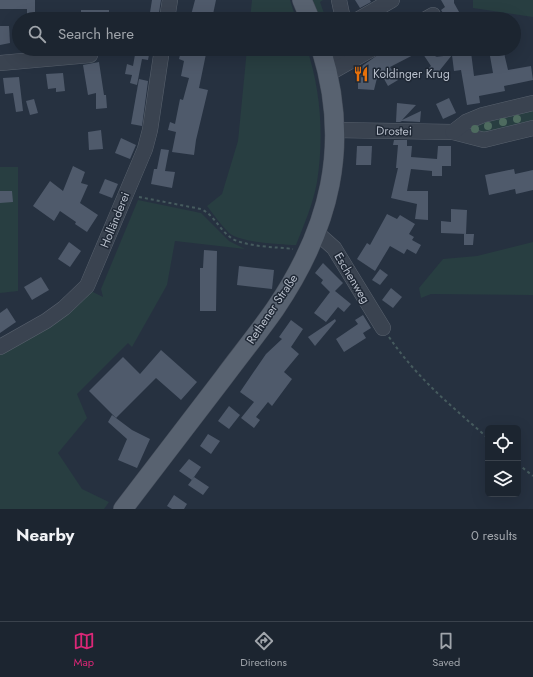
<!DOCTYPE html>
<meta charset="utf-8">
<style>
:root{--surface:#1c2530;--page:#252d38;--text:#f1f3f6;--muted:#a0a5ab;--line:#3a424c;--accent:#db2777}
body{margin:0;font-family:Jost,sans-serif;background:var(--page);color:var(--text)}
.controls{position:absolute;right:12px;bottom:12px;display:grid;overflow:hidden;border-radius:6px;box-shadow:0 4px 16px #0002}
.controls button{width:36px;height:36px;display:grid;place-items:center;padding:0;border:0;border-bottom:1px solid var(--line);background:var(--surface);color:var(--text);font:20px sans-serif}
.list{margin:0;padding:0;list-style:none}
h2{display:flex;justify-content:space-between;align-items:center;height:52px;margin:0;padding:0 16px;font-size:17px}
h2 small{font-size:13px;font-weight:400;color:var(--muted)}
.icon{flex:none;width:22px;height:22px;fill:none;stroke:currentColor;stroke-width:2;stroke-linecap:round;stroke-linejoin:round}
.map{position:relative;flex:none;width:533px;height:509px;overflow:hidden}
.search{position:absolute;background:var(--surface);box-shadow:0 4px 16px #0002;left:12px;right:12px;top:12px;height:44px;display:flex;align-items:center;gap:10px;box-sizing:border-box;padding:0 14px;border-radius:22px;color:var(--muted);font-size:15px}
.sheet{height:112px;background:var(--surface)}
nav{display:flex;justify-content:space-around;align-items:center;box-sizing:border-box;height:56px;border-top:1px solid var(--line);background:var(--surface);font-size:11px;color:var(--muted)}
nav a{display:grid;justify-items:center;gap:2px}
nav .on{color:var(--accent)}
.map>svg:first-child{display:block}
.green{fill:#283e41}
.building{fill:#4f5a6b}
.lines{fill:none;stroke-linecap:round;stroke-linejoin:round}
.minor-casing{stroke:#58616d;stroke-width:16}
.major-casing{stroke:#444c59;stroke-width:20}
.path{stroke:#465b5e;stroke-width:2;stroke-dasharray:3 3;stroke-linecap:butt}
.minor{stroke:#3a4350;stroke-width:15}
.major{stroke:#586270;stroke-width:19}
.tree{fill:#4e6b5f}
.labels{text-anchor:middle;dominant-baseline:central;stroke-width:3;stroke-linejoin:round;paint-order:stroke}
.poi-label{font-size:12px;fill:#b7beca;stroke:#1f2835;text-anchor:start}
.street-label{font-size:12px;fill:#b7beca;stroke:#1f2835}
</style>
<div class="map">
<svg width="533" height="509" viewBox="0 0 533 509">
<rect width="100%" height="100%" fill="#263140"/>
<!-- green -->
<g class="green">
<path d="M252,0H290L296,19H250Z"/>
<path d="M311,0H323L320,2L326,19H319Z"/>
<path d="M473,0H533V17L473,8Z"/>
<path d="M247,49H307C321,91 324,138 317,182C313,204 304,225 296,245C280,244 241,243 229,233C221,225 214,215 207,206L222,194L238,141Z"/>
<path d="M533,109V120L482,134L466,127Z"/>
<path d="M0,167H18V291L0,293Z"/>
<path d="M138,200L201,213L229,241L245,249L175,241L167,285L132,347L128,343L77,394L87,418L58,453L82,489L109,502L104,509H0V355L19,344L91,291L103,297L101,289Z"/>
<path d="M533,242V295L431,294L421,298L419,288L443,259L477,256Z"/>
</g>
<!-- building -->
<g class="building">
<path d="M0,0H35V19H27V9H0Z"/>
<path d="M152,0H161L158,19H149Z"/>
<path d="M195,0H216L212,19H190Z"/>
<path d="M355,0H370L371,2L360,8Z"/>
<path d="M441,0H454V3L463,19H447L441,10L445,7Z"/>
<rect x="81" y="10" width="28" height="9"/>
<path d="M0,26H9L10,43L0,45Z"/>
<path d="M136,49H150L148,60L142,59L137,85L130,83L132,75L125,74L127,64L133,66Z"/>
<path d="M185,49H207L199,88L208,90L196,140L194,155L172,152L176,132L168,130L170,122L175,124L180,99L183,100L189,78L181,76L184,61L179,59L181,51L184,52Z"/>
<path d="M386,49H449L435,57L452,55L436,75L428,69L431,66L421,51L390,67L398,80L388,86L379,70L374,90L358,89V69Z"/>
<path d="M471,52L474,76L493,73L490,56L504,53L508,70L531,66L533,80L504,86L505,91L479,96L480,103L467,105L461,70L454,71L452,55Z"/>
<path d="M99,62L104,95H106L107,108L96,109V93L88,95L83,65Z"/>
<path d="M63,73L65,91L56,92V88L48,89L46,74Z"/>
<path d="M19,77L23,111L16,112L13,93L5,94L3,78Z"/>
<path d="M139,79L148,81L142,126L131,124Z"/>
<path d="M449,98L456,113L443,119L436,104Z"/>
<path d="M34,99L38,113L30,115L26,101Z"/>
<path d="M397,103L416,105L402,120L421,111L420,122L402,121L400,122H396Z"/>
<path d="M101,130L103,149L89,150L88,132Z"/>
<path d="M121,138L136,145L130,159L115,153Z"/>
<path d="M394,140H407V146H412L411,157L437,159L438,146H451V166H442V176H432V171L411,169L407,191H428V220L415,219L417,204L391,198L398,168H396L398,145H393Z"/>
<path d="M357,146H372L371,165H356Z"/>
<path d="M161,149L169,150L165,171L175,172L172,188L151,184L154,169H157Z"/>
<path d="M73,166L85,172L81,183L88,185L80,203L98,215L87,232L75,224L76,222L60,211L54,221L33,206L50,181L63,191Z"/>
<path d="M514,169L515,174L533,170V190L516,194L515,189L489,195L485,175Z"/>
<path d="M105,179L118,184L112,198L99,193Z"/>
<path d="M0,191H12L13,202L0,203Z"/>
<path d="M451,209L467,210L466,234L441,233V221L451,222Z"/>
<path d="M387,214L397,219L400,215L415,224L409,234L414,237L412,240L421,245L416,254L407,249L404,254L390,246L375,271L357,259L367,243L370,245Z"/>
<path d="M464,234H474L473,245H464Z"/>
<path d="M69,242L81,251L70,267L58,259Z"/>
<path d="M204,250L217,251L216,311H200V268H203Z"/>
<path d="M323,263L343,283L335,291L351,304L344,312L338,307L326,322L314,313L330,292L321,283L323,280L315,273Z"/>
<path d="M239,266L274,270L272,289L237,285Z"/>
<path d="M380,269L388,275L380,285L372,280Z"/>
<path d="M41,277L49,290L32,300L24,287Z"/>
<path d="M391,288L402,297L393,308L382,300Z"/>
<path d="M7,308L16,322L0,333V313Z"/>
<path d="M363,315L371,328L363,333L366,338L344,352L336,339L358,324L355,320Z"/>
<path d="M335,319L336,321L315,346L308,337Z"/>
<path d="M291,320L303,329L291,347L299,354L284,372L292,379L272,406L268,402L256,417L260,420L254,428L241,418L254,402L240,392L266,354L282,339L279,337Z"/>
<path d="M161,350L197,382L181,400L156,378L116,418L89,391L123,357L140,374Z"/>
<path d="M229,406L240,415L229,429L218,421Z"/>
<path d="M112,415L132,430L150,439L137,468L118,460L127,439L108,422Z"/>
<path d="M208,434L220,441L211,454L200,446Z"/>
<path d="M189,459L201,467L192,480L179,471Z"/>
<path d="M194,477L209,487L203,495L188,485Z"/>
<path d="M174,495L187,504L184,509H172L167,506Z"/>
</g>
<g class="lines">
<!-- minor casing -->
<g class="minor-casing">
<g id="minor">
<path d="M339,0L343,19"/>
<path d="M167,19L170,0"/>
<path d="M359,19L392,0"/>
<path d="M426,19L433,15"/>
<path d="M0,63L90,55"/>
<path d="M339,67L342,49"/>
<path d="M328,74L372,49"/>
<path d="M335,130L453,132L484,140L533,128"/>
<path d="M453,132L466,122L483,115L533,103"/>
<path d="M316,232L334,248L383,328"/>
<path d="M0,347L46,321L64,308L87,286L145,149L150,130L162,49"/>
</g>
</g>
<!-- major casing -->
<g class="major-casing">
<g id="major">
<path d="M302,0L310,19"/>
<path d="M123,509C157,465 190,421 224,377C241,354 259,332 275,309C330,228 351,145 321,49"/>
</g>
</g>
<!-- path -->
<g class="path">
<path d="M139,197L201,209C214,215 219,229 230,237C242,247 278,247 293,249"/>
<path d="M389,337C417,378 451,406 488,438"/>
<path d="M518,464L533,476"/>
</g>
<!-- minor -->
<use href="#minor" class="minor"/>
<!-- major -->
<use href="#major" class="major"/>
</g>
<!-- trees -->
<g class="tree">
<circle cx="517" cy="119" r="4"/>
<circle cx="503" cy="122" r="4"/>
<circle cx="488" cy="126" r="4"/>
<circle cx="475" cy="129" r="4"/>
</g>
<!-- icons -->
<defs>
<g id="restaurant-bare" transform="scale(1.2)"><path d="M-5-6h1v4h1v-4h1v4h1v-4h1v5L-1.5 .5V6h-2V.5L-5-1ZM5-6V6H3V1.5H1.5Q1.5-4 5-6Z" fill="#e8710a" stroke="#1f2835" stroke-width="2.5" paint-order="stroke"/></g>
</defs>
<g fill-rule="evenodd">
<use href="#restaurant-bare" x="361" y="74"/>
</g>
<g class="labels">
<!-- poi labels -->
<g class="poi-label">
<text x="373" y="74">Koldinger Krug</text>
</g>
<!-- street labels -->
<g class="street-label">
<text transform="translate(394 131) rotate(1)">Drostei</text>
<text transform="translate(115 220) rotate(-68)">Holländerei</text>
<text transform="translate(352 278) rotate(59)">Eschenweg</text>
<text transform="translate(272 309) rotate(-56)">Rethener Straße</text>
</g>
</g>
</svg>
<div class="controls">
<button><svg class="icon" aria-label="locate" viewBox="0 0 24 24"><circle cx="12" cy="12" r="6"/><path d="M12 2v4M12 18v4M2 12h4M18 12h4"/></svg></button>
<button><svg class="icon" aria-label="layers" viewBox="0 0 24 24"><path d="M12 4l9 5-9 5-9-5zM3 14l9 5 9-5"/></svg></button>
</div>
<div class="search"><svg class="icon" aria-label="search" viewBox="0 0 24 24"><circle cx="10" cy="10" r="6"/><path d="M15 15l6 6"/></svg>Search here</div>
</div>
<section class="sheet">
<h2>Nearby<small>0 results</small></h2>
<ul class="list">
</ul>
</section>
<nav>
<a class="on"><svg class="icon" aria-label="map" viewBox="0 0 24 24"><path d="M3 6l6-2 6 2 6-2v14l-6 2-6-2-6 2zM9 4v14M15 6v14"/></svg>Map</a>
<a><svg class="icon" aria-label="directions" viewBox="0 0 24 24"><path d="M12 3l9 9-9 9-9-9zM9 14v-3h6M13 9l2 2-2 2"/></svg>Directions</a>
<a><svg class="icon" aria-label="saved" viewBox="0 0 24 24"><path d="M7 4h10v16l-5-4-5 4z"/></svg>Saved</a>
</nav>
